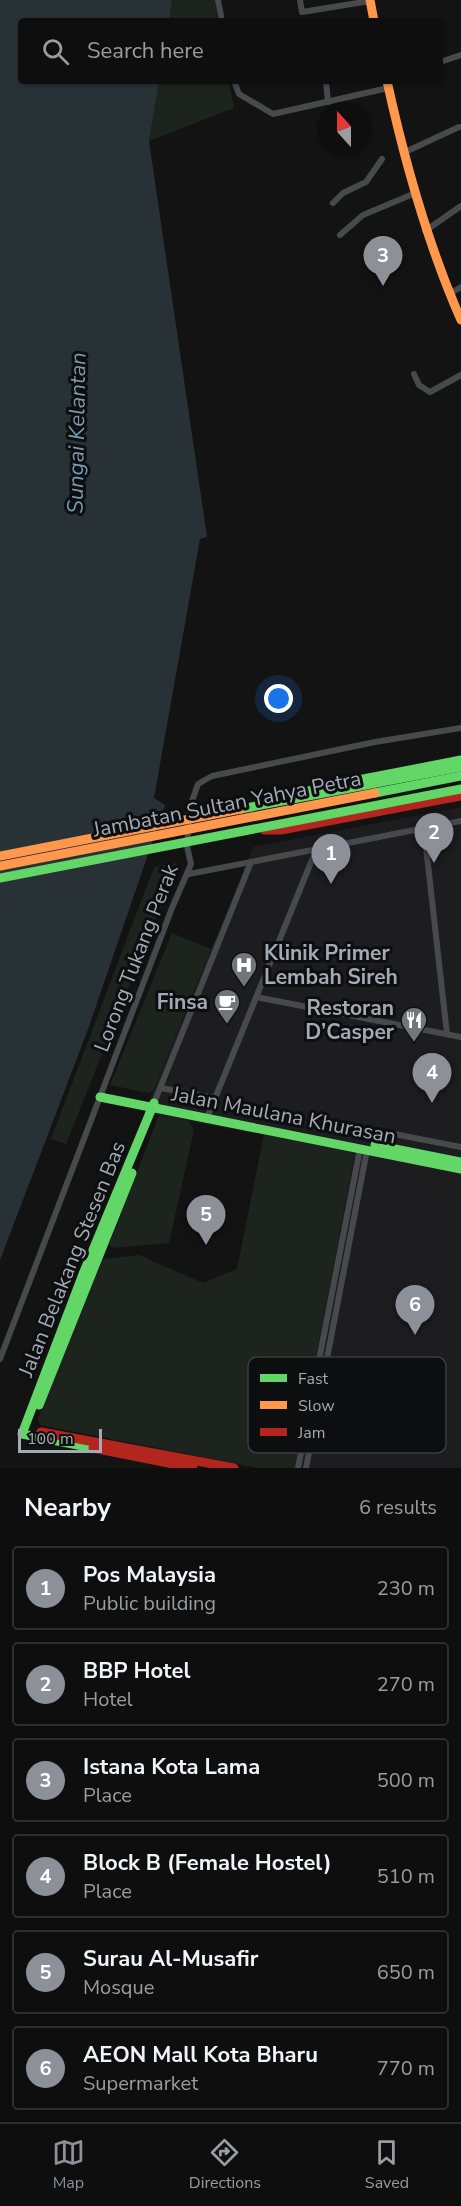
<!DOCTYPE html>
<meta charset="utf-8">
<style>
:root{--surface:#0e0e0e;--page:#171717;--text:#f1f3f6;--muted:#9b9c9e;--line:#2e2e2e;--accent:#8c9099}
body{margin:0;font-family:"Nunito Sans",sans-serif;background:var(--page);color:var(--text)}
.compass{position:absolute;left:317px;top:102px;width:54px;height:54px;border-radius:50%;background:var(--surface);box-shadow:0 2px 4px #0004;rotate:339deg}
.scale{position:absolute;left:18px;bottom:15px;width:84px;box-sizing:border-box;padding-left:6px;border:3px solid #a3aab5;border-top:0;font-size:16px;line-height:21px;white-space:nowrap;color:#a3aab5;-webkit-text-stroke:4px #0d0e0f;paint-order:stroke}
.you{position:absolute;left:279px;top:699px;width:21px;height:21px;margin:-15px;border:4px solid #fff;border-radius:50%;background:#1a73e8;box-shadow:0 0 0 9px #1a73e833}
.badge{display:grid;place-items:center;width:39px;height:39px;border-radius:50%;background:var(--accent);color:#fff;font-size:20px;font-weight:700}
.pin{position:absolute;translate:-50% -50px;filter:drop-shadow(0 2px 3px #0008)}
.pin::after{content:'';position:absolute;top:32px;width:21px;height:18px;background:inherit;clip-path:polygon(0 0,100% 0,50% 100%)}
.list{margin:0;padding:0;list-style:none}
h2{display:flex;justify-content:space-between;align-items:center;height:78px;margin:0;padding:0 24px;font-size:26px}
h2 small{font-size:20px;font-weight:400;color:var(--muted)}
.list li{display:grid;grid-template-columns:39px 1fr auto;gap:18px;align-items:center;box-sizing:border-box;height:84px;margin:0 12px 12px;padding:0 12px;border:2px solid var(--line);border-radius:6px}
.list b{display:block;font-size:22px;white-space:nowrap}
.list p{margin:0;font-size:20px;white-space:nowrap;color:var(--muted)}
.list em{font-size:20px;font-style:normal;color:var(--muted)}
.icon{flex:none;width:33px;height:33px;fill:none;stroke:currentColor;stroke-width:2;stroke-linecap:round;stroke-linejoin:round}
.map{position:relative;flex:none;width:461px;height:1468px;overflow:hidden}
.search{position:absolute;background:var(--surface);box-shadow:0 2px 4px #0004;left:18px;right:18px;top:18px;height:66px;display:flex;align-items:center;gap:15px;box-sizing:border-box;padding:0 21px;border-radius:6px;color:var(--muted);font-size:22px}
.sheet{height:654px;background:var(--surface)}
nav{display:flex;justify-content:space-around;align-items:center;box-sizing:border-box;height:84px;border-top:2px solid var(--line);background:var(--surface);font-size:16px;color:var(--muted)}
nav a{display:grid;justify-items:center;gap:3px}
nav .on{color:var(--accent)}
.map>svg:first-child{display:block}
.built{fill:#1d1d1f}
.green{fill:#1d241d}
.water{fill:#283236}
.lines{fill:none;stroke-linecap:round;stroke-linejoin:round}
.street{stroke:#47494c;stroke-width:6}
.fast{stroke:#63d668;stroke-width:9}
.slow{stroke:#ff974d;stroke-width:9}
.jam{stroke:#b3261e;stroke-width:9}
.fast-bridge{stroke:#63d668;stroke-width:9}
.slow-bridge{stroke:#ff974d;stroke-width:9}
.labels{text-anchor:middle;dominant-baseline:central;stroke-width:6;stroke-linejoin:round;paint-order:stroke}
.street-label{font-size:21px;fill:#a3aab5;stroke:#0d0e0f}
.poi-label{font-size:21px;font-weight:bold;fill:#a3aab5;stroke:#0d0e0f;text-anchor:end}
.water-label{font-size:22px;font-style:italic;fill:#799cb2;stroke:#0d0e0f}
.key{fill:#0d0e0f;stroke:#3a3d41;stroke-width:1.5}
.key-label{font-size:16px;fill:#a3aab5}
</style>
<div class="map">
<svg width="461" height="1468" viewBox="0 0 461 1468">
<rect width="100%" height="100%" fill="#131313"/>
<!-- built -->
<path class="built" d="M461,807V1468H295L354,1157L350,1151L144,1113L253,847Z"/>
<!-- green -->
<g class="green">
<path d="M172,0H215L218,21H169Z"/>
<path d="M159,81H229L234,108L149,141Z"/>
<path d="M175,863L181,868L167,891L66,1144L51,1139L154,867Z"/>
<path d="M172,933L211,949L153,1091L149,1093L110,1085Z"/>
<path d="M159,1115L189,1121L194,1130L169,1243L113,1248L109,1245Z"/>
<path d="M264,1134L350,1151L354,1157L295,1468H258L40,1425L38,1419L103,1259L139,1255L203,1283L237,1269Z"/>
</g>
<!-- water -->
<path class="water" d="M0,0H172L169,21H21V81H159L149,141L207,537L200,539L154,798L165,805L87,1032L0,1260Z"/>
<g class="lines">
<!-- street -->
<g class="street">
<path d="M218,0L222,21"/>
<path d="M300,0L302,12L370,1"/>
<path d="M440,62L461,55"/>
<path d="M234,81L239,94L273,114L388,88"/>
<path d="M326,81L328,102"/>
<path d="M403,153L459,127"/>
<path d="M333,203L343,193L366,182L382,159"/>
<path d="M425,231L461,206"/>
<path d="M340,235L363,215L413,194"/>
<path d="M449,294L461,287"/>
<path d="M414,374L419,385L430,392L461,375"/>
<path d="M424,829L447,1034"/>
<path d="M189,874L461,821"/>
<path d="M256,997L461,1037"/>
<path d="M161,1088L215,1098"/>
<path d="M154,1103L251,862"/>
<path d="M207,1118L316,850"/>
<path d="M386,1147L389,1133L461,1147"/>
<path d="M0,1359L172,908L191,864L187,846L190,807L198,784L212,776L375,742L461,728"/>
<path d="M298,1468L360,1149"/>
<path d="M306,1468L367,1150"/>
</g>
<!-- fast -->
<g class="fast">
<path d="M298,794L322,787L461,760"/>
<path d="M100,1097L461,1169"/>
<path d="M375,1145L461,1162"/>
<path d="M39,1405L132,1173"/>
<path d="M93,1448L22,1434L83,1274L154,1103"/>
</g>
<!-- slow -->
<g class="slow">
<path d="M370,0L374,21"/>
<path d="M387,81C405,163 427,243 461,320"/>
</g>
<!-- jam -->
<g class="jam">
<path d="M264,830H281L461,796"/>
<path d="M41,1432L234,1468"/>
<path d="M93,1448L193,1468"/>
</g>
<!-- fast-bridge -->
<g class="fast-bridge">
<path d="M375,793L461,776"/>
<path d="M241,809L461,767"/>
<path d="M0,878L461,789"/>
</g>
<!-- slow-bridge -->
<g class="slow-bridge">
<path d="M0,856L241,809"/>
<path d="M0,866L375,793"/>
</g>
</g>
<!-- icons -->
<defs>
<g id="hospital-pin" transform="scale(1.35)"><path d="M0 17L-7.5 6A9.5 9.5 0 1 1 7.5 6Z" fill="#71757c" stroke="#0d0e0f"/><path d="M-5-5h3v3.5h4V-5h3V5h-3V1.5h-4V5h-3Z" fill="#fff"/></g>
<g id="cafe-pin" transform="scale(1.35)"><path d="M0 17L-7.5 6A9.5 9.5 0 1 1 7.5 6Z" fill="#71757c" stroke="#0d0e0f"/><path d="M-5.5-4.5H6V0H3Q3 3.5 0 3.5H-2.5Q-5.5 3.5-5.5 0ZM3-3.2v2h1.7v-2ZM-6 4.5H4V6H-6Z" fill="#fff"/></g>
<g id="restaurant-pin" transform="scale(1.35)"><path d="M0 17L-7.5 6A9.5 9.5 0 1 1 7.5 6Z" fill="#71757c" stroke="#0d0e0f"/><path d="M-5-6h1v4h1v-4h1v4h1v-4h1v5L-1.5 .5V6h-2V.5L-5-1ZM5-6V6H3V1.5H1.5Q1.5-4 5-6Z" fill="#fff"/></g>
</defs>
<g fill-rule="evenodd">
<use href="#hospital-pin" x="244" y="965"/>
<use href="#cafe-pin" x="227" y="1002"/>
<use href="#restaurant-pin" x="414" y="1020"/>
</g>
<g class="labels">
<!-- street labels -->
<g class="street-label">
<text transform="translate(227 804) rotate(-11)">Jambatan Sultan Yahya Petra</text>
<text transform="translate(136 958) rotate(-69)">Lorong Tukang Perak</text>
<text transform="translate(284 1115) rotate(11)">Jalan Maulana Khurasan</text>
<text transform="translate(72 1259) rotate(-68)">Jalan Belakang Stesen Bas</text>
</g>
<!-- poi labels -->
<g class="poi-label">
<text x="264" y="953" text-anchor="start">Klinik Primer<tspan x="264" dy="24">Lembah Sireh</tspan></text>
<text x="208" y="1002">Finsa</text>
<text x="394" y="1008">Restoran<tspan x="394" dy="24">D’Casper</tspan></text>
</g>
<!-- water labels -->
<g class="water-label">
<text transform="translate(77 433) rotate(-89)">Sungai Kelantan</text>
</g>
</g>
<!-- legend -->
<rect x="248" y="1357" width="198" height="96" rx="9" class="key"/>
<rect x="260" y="1374" width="27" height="8" fill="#63d668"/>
<rect x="260" y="1401" width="27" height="8" fill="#ff974d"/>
<rect x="260" y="1428" width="27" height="8" fill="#b3261e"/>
<g class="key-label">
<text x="298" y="1384">Fast</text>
<text x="298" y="1411">Slow</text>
<text x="298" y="1438">Jam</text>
</g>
</svg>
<svg class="compass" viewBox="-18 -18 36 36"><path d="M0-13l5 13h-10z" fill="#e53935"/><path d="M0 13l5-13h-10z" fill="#9b9c9e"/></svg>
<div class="scale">100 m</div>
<div class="you"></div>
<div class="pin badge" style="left:331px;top:884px">1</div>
<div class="pin badge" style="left:434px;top:863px">2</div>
<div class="pin badge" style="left:383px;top:286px">3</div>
<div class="pin badge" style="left:432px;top:1103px">4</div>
<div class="pin badge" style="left:206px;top:1245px">5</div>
<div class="pin badge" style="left:415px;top:1335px">6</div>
<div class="search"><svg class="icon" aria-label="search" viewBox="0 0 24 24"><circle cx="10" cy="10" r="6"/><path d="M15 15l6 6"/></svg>Search here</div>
</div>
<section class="sheet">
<h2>Nearby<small>6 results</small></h2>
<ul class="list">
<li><span class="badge">1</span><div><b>Pos Malaysia</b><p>Public building</p></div><em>230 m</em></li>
<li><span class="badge">2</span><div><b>BBP Hotel</b><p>Hotel</p></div><em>270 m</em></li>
<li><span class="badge">3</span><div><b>Istana Kota Lama</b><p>Place</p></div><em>500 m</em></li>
<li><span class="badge">4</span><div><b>Block B (Female Hostel)</b><p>Place</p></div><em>510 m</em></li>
<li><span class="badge">5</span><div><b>Surau Al-Musafir</b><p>Mosque</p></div><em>650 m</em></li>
<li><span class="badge">6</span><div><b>AEON Mall Kota Bharu</b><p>Supermarket</p></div><em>770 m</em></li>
</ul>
</section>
<nav>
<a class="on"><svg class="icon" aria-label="map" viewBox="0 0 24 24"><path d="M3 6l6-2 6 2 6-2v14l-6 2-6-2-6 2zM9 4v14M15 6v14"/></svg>Map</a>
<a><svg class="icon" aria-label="directions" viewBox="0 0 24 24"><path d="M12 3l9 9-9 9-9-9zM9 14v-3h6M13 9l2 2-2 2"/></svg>Directions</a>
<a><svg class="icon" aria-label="saved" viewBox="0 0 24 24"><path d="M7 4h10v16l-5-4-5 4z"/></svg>Saved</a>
</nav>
